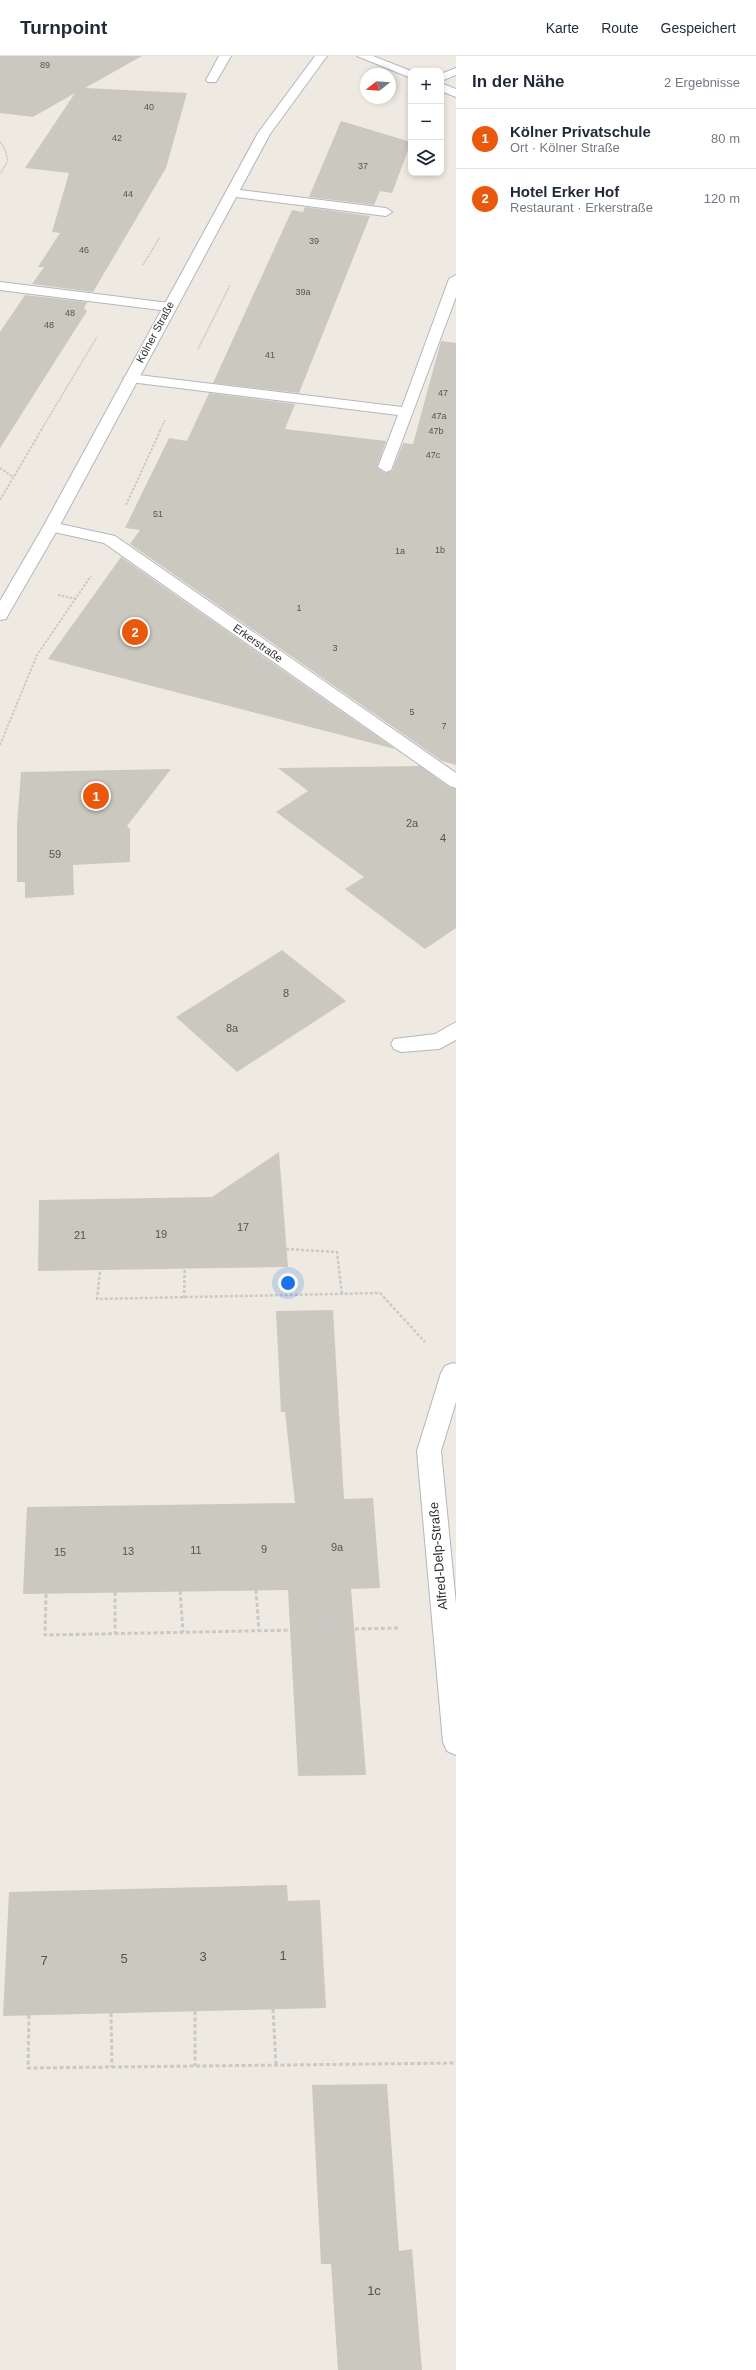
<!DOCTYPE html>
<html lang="de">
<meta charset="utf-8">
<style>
:root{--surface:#fff;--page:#f2f2f3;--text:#1f2937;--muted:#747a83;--line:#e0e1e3;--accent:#ea580c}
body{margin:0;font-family:Arial,sans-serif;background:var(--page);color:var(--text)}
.controls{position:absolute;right:12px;top:12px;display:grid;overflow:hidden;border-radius:8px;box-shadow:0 2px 6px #0003}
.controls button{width:36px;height:36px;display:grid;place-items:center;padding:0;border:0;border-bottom:1px solid var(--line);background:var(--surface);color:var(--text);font:20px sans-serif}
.compass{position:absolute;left:360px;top:12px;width:36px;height:36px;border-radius:50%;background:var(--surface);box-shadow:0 2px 6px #0003;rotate:253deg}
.you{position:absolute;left:288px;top:1227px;width:14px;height:14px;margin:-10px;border:3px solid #fff;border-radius:50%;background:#1a73e8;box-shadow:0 0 0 6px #1a73e833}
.badge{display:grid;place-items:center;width:26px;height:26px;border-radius:50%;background:var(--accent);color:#fff;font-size:13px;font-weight:700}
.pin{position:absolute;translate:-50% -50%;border:2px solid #fff;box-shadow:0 1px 4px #0006}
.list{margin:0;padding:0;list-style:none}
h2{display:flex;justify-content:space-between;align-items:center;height:52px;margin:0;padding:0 16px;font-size:17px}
h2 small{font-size:13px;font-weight:400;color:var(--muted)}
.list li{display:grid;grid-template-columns:26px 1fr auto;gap:12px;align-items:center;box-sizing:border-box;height:60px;padding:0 16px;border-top:1px solid var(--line)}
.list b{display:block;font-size:15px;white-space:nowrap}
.list p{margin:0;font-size:13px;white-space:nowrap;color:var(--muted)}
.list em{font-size:13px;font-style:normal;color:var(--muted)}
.icon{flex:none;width:22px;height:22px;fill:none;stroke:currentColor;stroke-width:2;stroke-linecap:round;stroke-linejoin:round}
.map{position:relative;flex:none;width:456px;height:2314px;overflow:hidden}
header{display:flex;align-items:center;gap:24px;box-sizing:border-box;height:56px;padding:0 20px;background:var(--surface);border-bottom:1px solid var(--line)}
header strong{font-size:19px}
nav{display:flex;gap:22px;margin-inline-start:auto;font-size:14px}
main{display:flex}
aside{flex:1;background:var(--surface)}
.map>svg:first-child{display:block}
.building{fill:#cbc8bf}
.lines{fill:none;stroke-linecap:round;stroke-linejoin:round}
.service-casing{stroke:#b4b5c1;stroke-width:2}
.minor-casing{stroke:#b4b5c1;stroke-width:2}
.secondary-casing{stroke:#b4b5c1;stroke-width:2}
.path-far3{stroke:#c9c9c9;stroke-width:1.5;stroke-dasharray:2 1;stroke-linecap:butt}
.path-far2{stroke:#c9c9c9;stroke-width:2;stroke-dasharray:2.5 1.5;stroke-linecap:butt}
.path-far1{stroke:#c9c9c9;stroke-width:2.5;stroke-dasharray:3 2;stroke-linecap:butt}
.path{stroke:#c9c9c9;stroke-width:3;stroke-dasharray:4 2.5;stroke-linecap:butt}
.service{fill:#fff;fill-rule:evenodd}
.minor{fill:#fff;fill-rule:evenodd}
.secondary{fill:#fff;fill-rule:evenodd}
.labels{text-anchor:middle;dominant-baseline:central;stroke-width:3;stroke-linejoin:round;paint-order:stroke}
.far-number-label{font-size:9px;fill:#555452}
.far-street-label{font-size:11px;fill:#2e2e2e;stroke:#fff}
.number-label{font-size:11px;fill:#555452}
.street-label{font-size:13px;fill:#2e2e2e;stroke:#fff}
.near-number-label{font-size:13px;fill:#555452}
</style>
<header>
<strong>Turnpoint</strong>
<nav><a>Karte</a><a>Route</a><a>Gespeichert</a></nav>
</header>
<main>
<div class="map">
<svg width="456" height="2314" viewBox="0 0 456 2314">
<rect width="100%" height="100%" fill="#efeae1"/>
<!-- building -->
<g class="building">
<path d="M0,0H142L85,32L187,37L166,112L93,236L32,228L44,211H38L60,177L52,176L69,117L25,112L75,37L33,61L0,57Z"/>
<path d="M341,65L411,86L392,137L380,135L374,149L309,141Z"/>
<path d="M305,151L370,160L299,337L213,327L292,154L303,156Z"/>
<path d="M25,239L87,246L84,252L87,255L0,392V276Z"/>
<path d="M441,285L456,287V709L442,705L130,488L140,474L125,472L169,382L187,385L209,337L295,348L285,373L386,385L377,411L385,417L392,415L403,387L413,388Z"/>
<path d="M121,501L395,693L48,603Z"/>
<path d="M420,710L449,731L456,733V872L425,893L345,833L364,821L276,756L308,735L278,712Z"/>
<path d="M171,713L127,770L130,773V806L73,809L74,839L25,842V826H17V768L21,716Z"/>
<path d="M282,894L346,945L237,1016L176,961Z"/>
<path d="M279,1096L288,1211L38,1215L39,1144L212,1141Z"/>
<path d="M333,1254L344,1443L373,1442L380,1532L351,1533L366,1719L298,1720L288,1534L23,1538L27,1451L295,1447L285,1356H281L276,1255Z"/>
<path d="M287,1829L288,1845L320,1844L326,1952L3,1960L9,1836Z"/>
<path d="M387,2028L399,2195L412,2193L422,2314H338L331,2208H321L312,2029Z"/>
</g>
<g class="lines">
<!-- service casing -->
<g class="service-casing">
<g id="service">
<path d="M219,0H231L216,26H208L206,24Z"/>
<path d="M357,0H373L411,15V22Z"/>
<path d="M456,12V19L441,25V18Z"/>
<path d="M441,27L456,33V41L441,35Z"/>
<path d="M232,133L386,152L392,156L386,160L228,140L226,137L228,134Z"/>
<path d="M456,219V241L391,414L386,416L378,411L398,359L130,326L123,322L130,318L402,351L449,223Z"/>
<path d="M0,226L169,247L176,251L169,255L0,234Z"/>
<path d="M456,966V984L439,993L401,996L394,993L391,988L394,983L435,978Z"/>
</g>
</g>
<!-- minor casing -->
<g class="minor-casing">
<g id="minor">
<path d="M51,466L115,480L456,717V732L450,730L104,487L45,474L43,471L45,468Z"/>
<path d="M453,1307L456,1308V1346L441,1395L456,1548V1699L447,1695L443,1686L417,1395L441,1317L445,1310Z"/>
</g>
</g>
<!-- secondary casing -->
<g class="secondary-casing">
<path id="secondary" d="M315,0H327L270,78L59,471L8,559L6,563L0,564V545L43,471L258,77Z"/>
</g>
<!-- path-far3 -->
<g class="path-far3">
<path d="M0,86L5,93L8,105L0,118"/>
<path d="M143,209L160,181"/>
<path d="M198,293L230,229"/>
<path d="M41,374L97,281"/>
<path d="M160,374L165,364"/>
</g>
<!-- path-far2 -->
<g class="path-far2">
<path d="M0,412L13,421"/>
<path d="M0,444L42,373"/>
<path d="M126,449L161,373"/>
<path d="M58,539L77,543"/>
<path d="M0,689L37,599L91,520"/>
</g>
<!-- path-far1 -->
<g class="path-far1">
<path d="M286,1193L337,1196L342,1239"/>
<path d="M101,1206L97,1243L380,1237L425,1286"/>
<path d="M184,1242L185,1204"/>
</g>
<!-- path -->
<g class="path">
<path d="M325,1533L327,1573"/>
<path d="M256,1534L259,1575"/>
<path d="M180,1535L183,1576"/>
<path d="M115,1536V1577"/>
<path d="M46,1538L45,1579L400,1572"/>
<path d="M273,1953L276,2009"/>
<path d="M195,1955V2010"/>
<path d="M111,1957L112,2011"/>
<path d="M29,1959L28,2012L456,2007"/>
</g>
<!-- service -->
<use href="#service" class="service"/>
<!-- minor -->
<use href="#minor" class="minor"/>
<!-- secondary -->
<use href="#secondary" class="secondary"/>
</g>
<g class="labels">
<!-- far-number labels -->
<g class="far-number-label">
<text x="45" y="9">89</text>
<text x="149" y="51">40</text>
<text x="117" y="82">42</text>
<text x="363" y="110">37</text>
<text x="128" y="138">44</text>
<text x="314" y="185">39</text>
<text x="84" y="194">46</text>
<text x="303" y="236">39a</text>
<text x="70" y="257">48</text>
<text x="49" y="269">48</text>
<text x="270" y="299">41</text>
<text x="443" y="337">47</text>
<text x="439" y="360">47a</text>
<text x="436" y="375">47b</text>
<text x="433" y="399">47c</text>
<text x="158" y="458">51</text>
<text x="440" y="494">1b</text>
<text x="400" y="495">1a</text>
<text x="299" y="552">1</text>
<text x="335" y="592">3</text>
<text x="412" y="656">5</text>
<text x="444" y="670">7</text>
</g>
<!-- far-street labels -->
<g class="far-street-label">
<text transform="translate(155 276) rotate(-62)">Kölner Straße</text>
<text transform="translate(258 587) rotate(35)">Erkerstraße</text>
</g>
<!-- number labels -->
<g class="number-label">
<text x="412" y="767">2a</text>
<text x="443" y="782">4</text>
<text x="55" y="798">59</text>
<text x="286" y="937">8</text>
<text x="232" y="972">8a</text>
<text x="243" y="1171">17</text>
<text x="161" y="1178">19</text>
<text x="80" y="1179">21</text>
<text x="337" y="1491">9a</text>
<text x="264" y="1493">9</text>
<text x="196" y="1494">11</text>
<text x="128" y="1495">13</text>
<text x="60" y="1496">15</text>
</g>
<!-- street labels -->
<g class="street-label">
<text transform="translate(438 1500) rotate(-95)">Alfred-Delp-Straße</text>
</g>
<!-- near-number labels -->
<g class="near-number-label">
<text x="283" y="1899">1</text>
<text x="203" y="1900">3</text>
<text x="124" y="1902">5</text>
<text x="44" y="1904">7</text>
<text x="374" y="2234">1c</text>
</g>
</g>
</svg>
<div class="controls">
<button>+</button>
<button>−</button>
<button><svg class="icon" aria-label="layers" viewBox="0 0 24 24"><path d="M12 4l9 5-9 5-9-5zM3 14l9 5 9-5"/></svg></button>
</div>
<svg class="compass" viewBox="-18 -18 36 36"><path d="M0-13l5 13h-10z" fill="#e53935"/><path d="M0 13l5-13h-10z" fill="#747a83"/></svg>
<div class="you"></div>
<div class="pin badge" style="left:96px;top:740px">1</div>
<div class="pin badge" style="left:135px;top:576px">2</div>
</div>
<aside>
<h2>In der Nähe<small>2 Ergebnisse</small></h2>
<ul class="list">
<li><span class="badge">1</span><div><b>Kölner Privatschule</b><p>Ort · Kölner Straße</p></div><em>80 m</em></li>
<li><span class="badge">2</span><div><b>Hotel Erker Hof</b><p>Restaurant · Erkerstraße</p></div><em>120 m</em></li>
</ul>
</aside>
</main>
